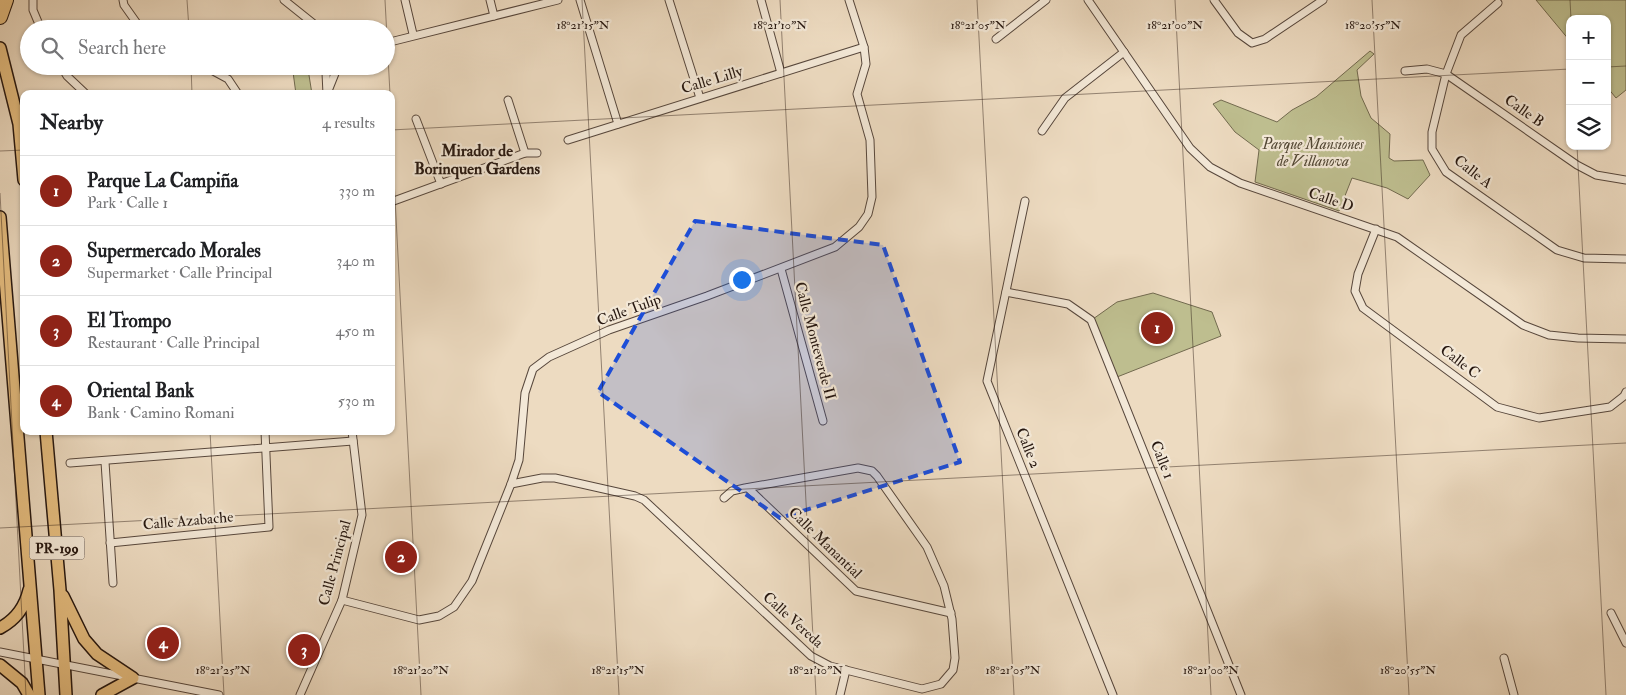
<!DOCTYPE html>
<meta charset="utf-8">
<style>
:root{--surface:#fff;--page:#f6f6f6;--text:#202124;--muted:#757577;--line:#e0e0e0;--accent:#8f2418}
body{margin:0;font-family:"IM FELL Double Pica",serif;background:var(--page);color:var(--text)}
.controls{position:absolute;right:15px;top:15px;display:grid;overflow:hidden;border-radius:10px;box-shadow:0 1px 4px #0004}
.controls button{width:45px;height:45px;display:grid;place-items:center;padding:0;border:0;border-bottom:1px solid var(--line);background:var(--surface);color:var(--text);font:25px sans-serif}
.you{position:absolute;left:741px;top:279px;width:18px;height:18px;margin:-12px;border:4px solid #fff;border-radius:50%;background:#1a73e8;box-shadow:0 0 0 8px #1a73e833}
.badge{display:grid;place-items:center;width:32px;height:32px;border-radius:50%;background:var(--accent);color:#fff;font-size:16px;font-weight:700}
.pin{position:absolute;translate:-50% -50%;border:2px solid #fff;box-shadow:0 1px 5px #0006}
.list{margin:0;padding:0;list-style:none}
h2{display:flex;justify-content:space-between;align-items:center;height:65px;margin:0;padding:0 20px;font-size:21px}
h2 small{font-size:16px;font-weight:400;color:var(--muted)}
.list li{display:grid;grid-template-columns:32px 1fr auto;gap:15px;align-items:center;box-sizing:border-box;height:70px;padding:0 20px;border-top:1px solid var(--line)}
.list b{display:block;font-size:19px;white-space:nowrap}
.list p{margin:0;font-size:16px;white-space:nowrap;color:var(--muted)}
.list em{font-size:16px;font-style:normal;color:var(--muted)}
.icon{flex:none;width:28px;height:28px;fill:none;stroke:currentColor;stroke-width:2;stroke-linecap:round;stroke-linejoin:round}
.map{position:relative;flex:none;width:1626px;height:695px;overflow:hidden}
.search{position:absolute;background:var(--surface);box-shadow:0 1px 4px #0004;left:20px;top:20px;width:375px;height:55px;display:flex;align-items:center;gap:12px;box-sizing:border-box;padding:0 18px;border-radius:28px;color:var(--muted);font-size:19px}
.panel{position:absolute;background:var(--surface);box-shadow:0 1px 4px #0004;left:20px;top:90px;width:375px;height:345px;border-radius:10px}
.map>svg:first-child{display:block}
.green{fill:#bebe8f;stroke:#726a4f}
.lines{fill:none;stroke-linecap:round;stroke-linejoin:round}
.minor-casing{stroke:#57473c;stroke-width:9}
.primary-casing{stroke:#25160f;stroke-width:14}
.motorway-casing{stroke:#25160f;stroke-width:16}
.minor{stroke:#f3e8d7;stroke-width:7}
.primary{stroke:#e6be80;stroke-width:11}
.motorway{stroke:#e6be80;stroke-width:14}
.marked{fill:#1d4ed8;fill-opacity:0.2;stroke:#1d4ed8;stroke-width:4;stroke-dasharray:10 6;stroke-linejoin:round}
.ticks{fill:none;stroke:#25160f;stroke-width:1;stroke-opacity:0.45}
.labels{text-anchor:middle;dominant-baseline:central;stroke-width:4.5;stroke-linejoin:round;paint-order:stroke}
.shield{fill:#f3e8d7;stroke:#63554b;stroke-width:1}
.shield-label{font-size:14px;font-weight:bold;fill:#25160f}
.street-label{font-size:15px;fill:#25160f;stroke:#f3e8d7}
.park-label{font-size:15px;font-style:italic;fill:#534835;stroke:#f3e8d7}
.neighbourhood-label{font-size:16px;font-weight:bold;fill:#25160f;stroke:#f3e8d7}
.ticks-label{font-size:12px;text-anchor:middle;fill:#25160f;stroke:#f3e8d7;stroke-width:4.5;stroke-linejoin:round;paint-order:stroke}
</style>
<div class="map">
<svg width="1626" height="695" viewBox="0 0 1626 695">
<rect width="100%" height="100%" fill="#eddbc1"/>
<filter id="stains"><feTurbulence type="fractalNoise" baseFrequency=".004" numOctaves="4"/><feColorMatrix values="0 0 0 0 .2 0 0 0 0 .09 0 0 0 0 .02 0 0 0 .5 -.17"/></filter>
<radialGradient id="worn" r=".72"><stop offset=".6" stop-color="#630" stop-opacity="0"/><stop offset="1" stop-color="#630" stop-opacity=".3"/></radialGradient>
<!-- green -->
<g class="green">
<path d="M1536,0H1626V90L1616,98L1607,87V19H1570V41Z"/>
<path d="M1370,51L1374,54L1357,70L1361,96L1371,118L1390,134L1389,158L1394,161L1423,160L1430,175L1408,199L1387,188L1352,178L1339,211L1255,182L1259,150L1235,132L1213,104L1221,100L1277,122L1292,110L1316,97Z"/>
<path d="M308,69L312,94H296L293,72Z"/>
<path d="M1153,293L1212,312L1221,336L1117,377L1093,319L1117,302Z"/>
</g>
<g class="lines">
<!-- minor casing -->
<g class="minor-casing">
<g id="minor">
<path d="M33,0V10L41,29"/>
<path d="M123,0L124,5L141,29"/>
<path d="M284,0L314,24L315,29"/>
<path d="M405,0L413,34"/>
<path d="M490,0L494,16"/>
<path d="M580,0L618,124"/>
<path d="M669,0L700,98"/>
<path d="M761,0L781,73"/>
<path d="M1088,0L1190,148L1210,167L1240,183L1397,237L1523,325L1549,335L1578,338L1626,339"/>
<path d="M1214,0L1238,33L1252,43L1265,39L1323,0"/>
<path d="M1498,3L1461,35L1446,74L1432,132V149L1446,172L1557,250L1584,258L1626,259"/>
<path d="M996,39L1046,0"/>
<path d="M386,43L558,0"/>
<path d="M61,66L67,76L86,94"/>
<path d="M204,66L228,79L238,94"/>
<path d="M319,66L326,73L327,94"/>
<path d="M1405,71L1427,69L1446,74L1577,165L1596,175L1626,180"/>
<path d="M328,91L338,66"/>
<path d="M508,100L525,153"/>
<path d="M416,119L441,184"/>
<path d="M1042,131L1065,98L1124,52"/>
<path d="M568,140L864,47"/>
<path d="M1025,201L987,381L1113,695"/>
<path d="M391,202L525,153H537"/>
<path d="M1376,229L1358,274L1355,291L1363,308L1497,407L1539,418L1610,407L1624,396L1626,392"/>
<path d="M781,269L823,421"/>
<path d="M1006,292L1068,304L1091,320L1241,695"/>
<path d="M105,462L113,583"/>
<path d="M70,463L353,441"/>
<path d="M511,484L542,478H555L635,496L644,500L811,656L830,666L922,689L941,684L953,670L955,658L952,619L944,586L927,547L877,476L872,471L858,468L745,488L732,491L724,498"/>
<path d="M748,488L856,591L951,613"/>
<path d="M110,543L269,527L265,431"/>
<path d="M342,600L419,620L439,616L454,607L472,581L511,484L519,460L525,393L533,369L549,357L609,330L707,296L835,247L859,227L868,214L872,197L870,140L857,94L866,64L864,47L849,0"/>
<path d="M1611,613L1626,643"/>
<path d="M0,652L219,695"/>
<path d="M1504,658L1514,695"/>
<path d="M300,695L342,600L362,515L352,431"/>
<path d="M840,695L846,670"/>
</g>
</g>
<!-- primary casing -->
<g class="primary-casing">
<g id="primary">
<path d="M0,48L19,124L24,180"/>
<path d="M0,217L39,695"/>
<path d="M46,431L60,590L66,695"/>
<path d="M63,596L84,639L97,654L133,678L102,695"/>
<path d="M0,628C15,620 25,607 29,590"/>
<path d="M0,665L22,683L29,695"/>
</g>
</g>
<!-- motorway casing -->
<g class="motorway-casing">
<path id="motorway" d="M0,17L6,0"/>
</g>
<!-- minor -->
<use href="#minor" class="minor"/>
<!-- primary -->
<use href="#primary" class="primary"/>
<!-- motorway -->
<use href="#motorway" class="motorway"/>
</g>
<!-- marked area -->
<path class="marked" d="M695,221L883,245L960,462L780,518L598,392Z"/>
<!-- ticks -->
<path class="ticks" d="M187,0L189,29M385,0L390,94M582,0L619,695M780,0L816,695M977,0L1014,695M1175,0L1211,695M1372,0L1409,695M1570,0L1571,19M191,66L192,94M1607,67L1626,66M391,122L421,695M391,130L1570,69M1577,146L1606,695M0,151L24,150M0,193L26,695M210,431L224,695M0,528L1626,443"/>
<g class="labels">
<!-- shield labels -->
<rect class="shield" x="29.5" y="536.5" width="55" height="23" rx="4"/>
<g class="shield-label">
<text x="57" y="548">PR-199</text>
</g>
<!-- street labels -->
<g class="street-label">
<text transform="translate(712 80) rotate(-17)">Calle Lilly</text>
<text transform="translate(1524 111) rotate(35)">Calle B</text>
<text transform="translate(1473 172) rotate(38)">Calle A</text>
<text transform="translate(1331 200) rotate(19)">Calle D</text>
<text transform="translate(629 310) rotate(-20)">Calle Tulip</text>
<text transform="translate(815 341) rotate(75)">Calle Monteverde II</text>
<text transform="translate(1460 362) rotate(37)">Calle C</text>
<text transform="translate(1028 448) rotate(68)">Calle 2</text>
<text transform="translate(1162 460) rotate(68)">Calle 1</text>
<text transform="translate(188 521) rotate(-5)">Calle Azabache</text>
<text transform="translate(825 543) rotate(44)">Calle Manantial</text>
<text transform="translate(335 563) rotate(-75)">Calle Principal</text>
<text transform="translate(793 620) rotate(42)">Calle Vereda</text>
</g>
<!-- park labels -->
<g class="park-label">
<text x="1313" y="144">Parque Mansiones<tspan x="1313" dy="17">de Villanova</tspan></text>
</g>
<!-- neighbourhood labels -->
<g class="neighbourhood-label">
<text x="477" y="151">Mirador de<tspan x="477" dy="18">Borinquen Gardens</tspan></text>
</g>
</g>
<g class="ticks-label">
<text x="583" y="29">18°21'15"N</text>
<text x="780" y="29">18°21'10"N</text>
<text x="978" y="29">18°21'05"N</text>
<text x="1175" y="29">18°21'00"N</text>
<text x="1373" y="29">18°20'55"N</text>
<text x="223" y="674">18°21'25"N</text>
<text x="421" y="674">18°21'20"N</text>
<text x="618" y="674">18°21'15"N</text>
<text x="816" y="674">18°21'10"N</text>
<text x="1013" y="674">18°21'05"N</text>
<text x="1211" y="674">18°21'00"N</text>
<text x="1408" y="674">18°20'55"N</text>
</g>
<rect width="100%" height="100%" filter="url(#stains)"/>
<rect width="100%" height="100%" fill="url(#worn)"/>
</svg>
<div class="controls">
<button>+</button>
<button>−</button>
<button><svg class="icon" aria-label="layers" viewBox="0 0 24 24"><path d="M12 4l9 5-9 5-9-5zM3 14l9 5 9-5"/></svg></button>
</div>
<div class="you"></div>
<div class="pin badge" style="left:1157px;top:328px">1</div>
<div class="pin badge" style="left:401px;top:557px">2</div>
<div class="pin badge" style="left:304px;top:650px">3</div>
<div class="pin badge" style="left:163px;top:643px">4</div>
<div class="search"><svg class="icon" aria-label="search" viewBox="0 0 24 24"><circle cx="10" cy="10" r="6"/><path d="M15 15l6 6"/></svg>Search here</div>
<section class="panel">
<h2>Nearby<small>4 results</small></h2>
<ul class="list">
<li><span class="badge">1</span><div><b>Parque La Campiña</b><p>Park · Calle 1</p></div><em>330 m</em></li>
<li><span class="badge">2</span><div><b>Supermercado Morales</b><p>Supermarket · Calle Principal</p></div><em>340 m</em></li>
<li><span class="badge">3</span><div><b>El Trompo</b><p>Restaurant · Calle Principal</p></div><em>450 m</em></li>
<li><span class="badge">4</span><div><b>Oriental Bank</b><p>Bank · Camino Romani</p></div><em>530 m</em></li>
</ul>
</section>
</div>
